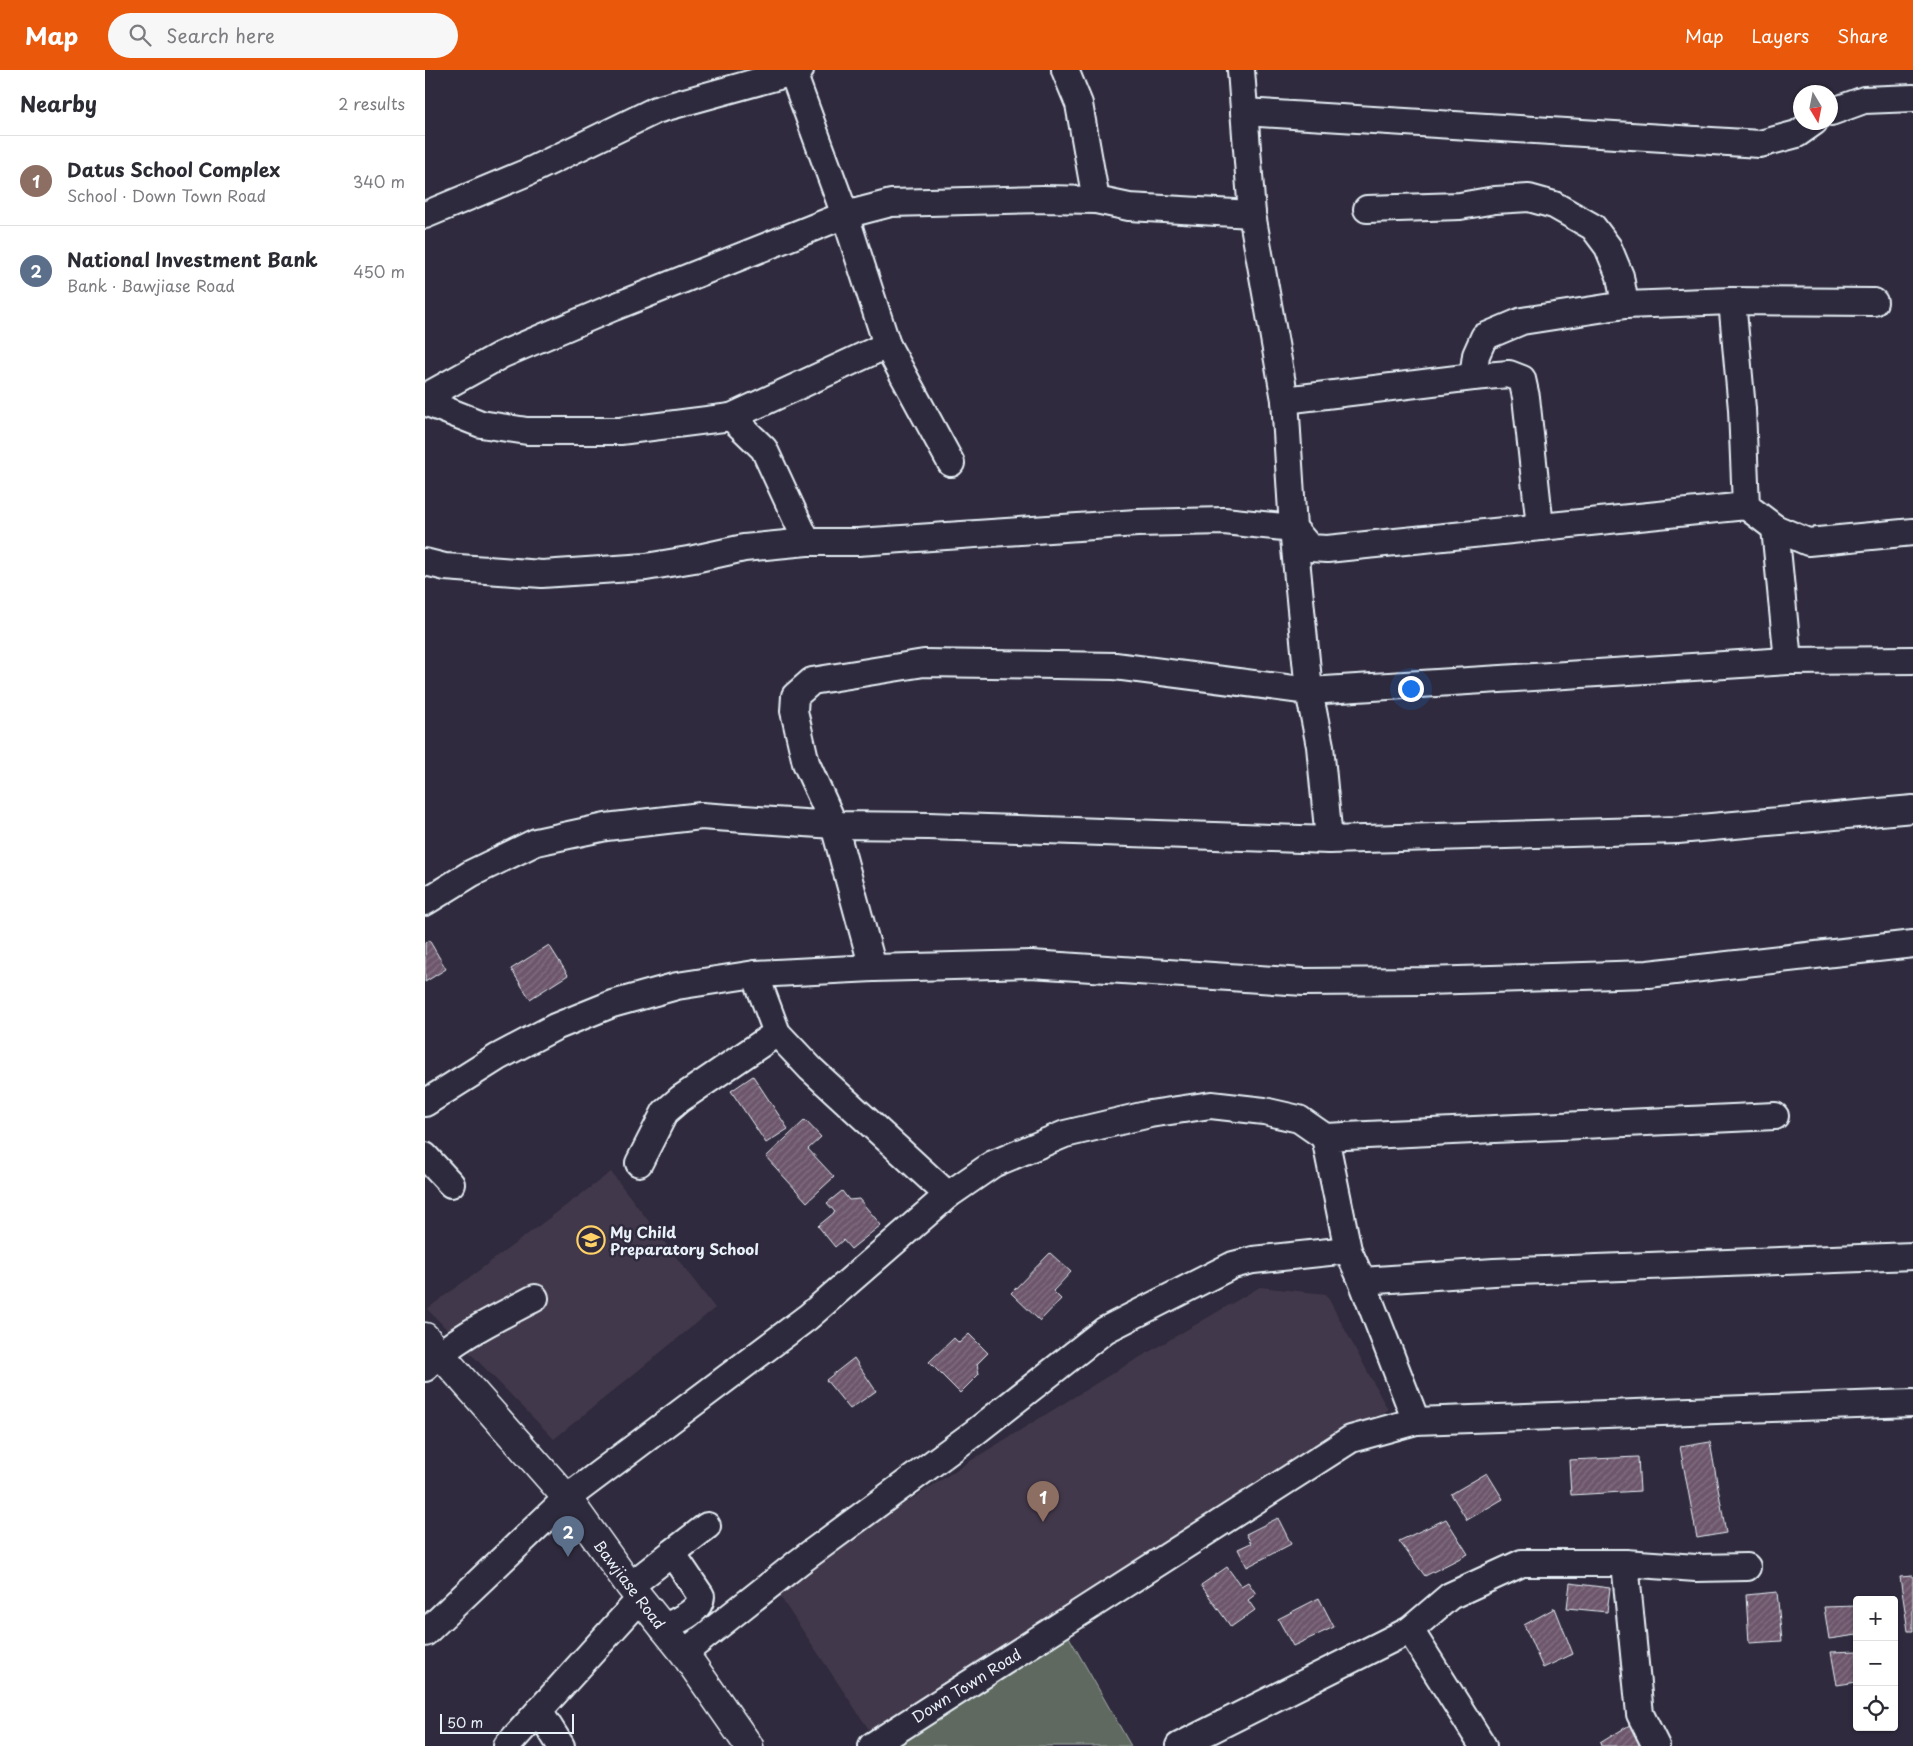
<!DOCTYPE html>
<meta charset="utf-8">
<style>
:root{--surface:#fff;--page:#f7f7f7;--text:#2b2b33;--muted:#7c7c81;--line:#e1e1e2;--accent:#ea580c}
body{margin:0;font-family:"Playpen Sans",sans-serif;background:var(--page);color:var(--text)}
.controls{position:absolute;right:15px;bottom:15px;display:grid;overflow:hidden;border-radius:5px;box-shadow:0 1px 4px #0004}
.controls button{width:45px;height:45px;display:grid;place-items:center;padding:0;border:0;border-bottom:1px solid var(--line);background:var(--surface);color:var(--text);font:25px sans-serif}
.compass{position:absolute;left:1368px;top:15px;width:45px;height:45px;border-radius:50%;background:var(--surface);box-shadow:0 1px 4px #0004;rotate:170deg}
.scale{position:absolute;left:15px;bottom:12px;width:134px;box-sizing:border-box;padding-left:5px;border:2px solid #e8f1f8;border-top:0;font-size:14px;line-height:18px;white-space:nowrap;color:#e8f1f8;-webkit-text-stroke:4px #2f2a3d;paint-order:stroke}
.you{position:absolute;left:985px;top:618px;width:18px;height:18px;margin:-12px;border:4px solid #fff;border-radius:50%;background:#1a73e8;box-shadow:0 0 0 8px #1a73e833}
.badge{display:grid;place-items:center;width:32px;height:32px;border-radius:50%;background:var(--accent);color:#fff;font-size:16px;font-weight:700}
.pin{position:absolute;translate:-50% -41px;filter:drop-shadow(0 1px 2px #0008)}
.pin::after{content:'';position:absolute;top:26px;width:18px;height:15px;background:inherit;clip-path:polygon(0 0,100% 0,50% 100%)}
.list{margin:0;padding:0;list-style:none}
h2{display:flex;justify-content:space-between;align-items:center;height:65px;margin:0;padding:0 20px;font-size:21px}
h2 small{font-size:16px;font-weight:400;color:var(--muted)}
.list li{display:grid;grid-template-columns:32px 1fr auto;gap:15px;align-items:center;box-sizing:border-box;height:90px;padding:0 20px;border-top:1px solid var(--line)}
.list b{display:block;font-size:19px;white-space:nowrap}
.list p{margin:0;font-size:16px;white-space:nowrap;color:var(--muted)}
.list em{font-size:16px;font-style:normal;color:var(--muted)}
.icon{flex:none;width:28px;height:28px;fill:none;stroke:currentColor;stroke-width:2;stroke-linecap:round;stroke-linejoin:round}
.map{position:relative;flex:none;width:1488px;height:1676px;overflow:hidden}
header{display:flex;align-items:center;gap:30px;box-sizing:border-box;height:70px;padding:0 25px;background:var(--accent);color:#fff}
header strong{font-size:24px}
nav{display:flex;gap:28px;margin-inline-start:auto;font-size:18px}
.search{width:350px;height:45px;background:var(--page);display:flex;align-items:center;gap:12px;box-sizing:border-box;padding:0 18px;border-radius:28px;color:var(--muted);font-size:19px}
main{display:flex}
aside{flex:1;background:var(--surface)}
.map>svg:first-child{display:block}
.built{fill:#42384b}
.park{fill:#5f695e;stroke:#a4adab}
.building{fill:url(#building-hatch);stroke:#e8f1f8}
.lines{fill:none;stroke-linecap:round;stroke-linejoin:round}
.minor-casing{stroke:#e8f1f8;stroke-width:30}
.major-casing{stroke:#e8f1f8;stroke-width:31}
.minor{stroke:#2f2a3d;stroke-width:26}
.major{stroke:#2f2a3d;stroke-width:28}
.labels{text-anchor:middle;dominant-baseline:central;stroke-width:5;stroke-linejoin:round;paint-order:stroke}
.poi-label{font-size:15px;font-weight:bold;fill:#e8f1f8;stroke:#2f2a3d;text-anchor:start}
.street-label{font-size:15px;fill:#e8f1f8;stroke:#2f2a3d}
</style>
<header>
<strong>Map</strong>
<div class="search"><svg class="icon" aria-label="search" viewBox="0 0 24 24"><circle cx="10" cy="10" r="6"/><path d="M15 15l6 6"/></svg>Search here</div>
<nav><a>Map</a><a>Layers</a><a>Share</a></nav>
</header>
<main>
<aside>
<h2>Nearby<small>2 results</small></h2>
<ul class="list">
<li><span class="badge" style="background:#8d6e63">1</span><div><b>Datus School Complex</b><p>School · Down Town Road</p></div><em>340 m</em></li>
<li><span class="badge" style="background:#5c6f8a">2</span><div><b>National Investment Bank</b><p>Bank · Bawjiase Road</p></div><em>450 m</em></li>
</ul>
</aside>
<div class="map">
<svg width="1488" height="1676" viewBox="0 0 1488 1676">
<defs>
<pattern id="building-hatch" width="6" height="6" patternUnits="userSpaceOnUse" patternTransform="scale(1.25)"><rect width="6" height="6" fill="#6d576c"/><path d="M-1 1l2-2M0 6l6-6M5 7l2-2" fill="none" stroke="#827082"/></pattern>
</defs>
<rect width="100%" height="100%" fill="#2f2a3d"/>
<filter id="ink" filterUnits="userSpaceOnUse"><feTurbulence type="fractalNoise" baseFrequency=".02" numOctaves="2"/><feDisplacementMap in="SourceGraphic" scale="10" xChannelSelector="R" yChannelSelector="G"/><feConvolveMatrix kernelMatrix="1 2 1 2 8 2 1 2 1" color-interpolation-filters="sRGB"/></filter>
<g filter="url(#ink)">
<!-- built -->
<g class="built">
<path d="M186,1102L290,1238L129,1369L2,1239Z"/>
<path d="M835,1217L901,1224L963,1340L447,1664L352,1522L360,1512L542,1393L688,1303Z"/>
</g>
<!-- park -->
<path class="park" d="M644,1567L706,1676H472Z"/>
<!-- building -->
<g class="building">
<path d="M4,870L21,899L0,912V873Z"/>
<path d="M124,875L143,905L105,929L86,899Z"/>
<path d="M328,1006L363,1059L341,1073L306,1021Z"/>
<path d="M380,1050L396,1067L383,1079L409,1107L382,1132L341,1087Z"/>
<path d="M417,1121L424,1130L434,1129L456,1155L426,1179L418,1170L410,1177L393,1156L410,1142L402,1133Z"/>
<path d="M625,1183L646,1202L628,1221L636,1229L615,1251L586,1223Z"/>
<path d="M544,1264L563,1283L552,1294L554,1304L535,1323L504,1292L529,1268L534,1273Z"/>
<path d="M429,1288L451,1321L425,1339L401,1310Z"/>
<path d="M1285,1372L1301,1463L1272,1468L1255,1377Z"/>
<path d="M1213,1387L1215,1421L1146,1425L1144,1390Z"/>
<path d="M1062,1403L1078,1429L1042,1450L1026,1424Z"/>
<path d="M853,1448L866,1474L822,1497L813,1479L826,1473L821,1464Z"/>
<path d="M1021,1449L1043,1484L1000,1506L974,1471Z"/>
<path d="M802,1497L816,1516L823,1512L831,1524L823,1530L830,1540L806,1557L776,1515Z"/>
<path d="M1488,1506V1561H1483L1475,1507Z"/>
<path d="M1145,1513L1185,1518L1182,1542L1142,1538Z"/>
<path d="M1352,1522L1357,1571L1324,1573L1321,1525Z"/>
<path d="M894,1528L909,1557L868,1576L853,1549Z"/>
<path d="M1432,1536V1565L1404,1569L1399,1537Z"/>
<path d="M1130,1538L1148,1584L1118,1598L1099,1555Z"/>
<path d="M1432,1581V1612L1412,1615L1406,1582Z"/>
<path d="M1208,1653L1219,1676H1176L1175,1673Z"/>
</g>
<g class="lines">
<!-- minor casing -->
<g class="minor-casing">
<g id="minor">
<path d="M640,0L654,34L671,130"/>
<path d="M816,0L827,144L860,330L868,458L884,621L895,676L904,770"/>
<path d="M368,3L420,145L462,275L526,393"/>
<path d="M819,42L1335,74L1372,64L1389,52"/>
<path d="M1406,42L1439,30L1488,28"/>
<path d="M942,139L1035,136L1070,130L1104,128L1129,135L1168,157L1183,177L1195,206L1200,235"/>
<path d="M0,145L103,102L231,40L375,0"/>
<path d="M1307,231L1317,339L1321,436"/>
<path d="M1048,307L1051,285L1059,267L1097,251L1200,235L1307,231L1449,232"/>
<path d="M0,327L76,285L189,237L420,145L466,133L618,129L671,130L704,137L827,144"/>
<path d="M860,330L1048,307L1084,304L1097,309L1101,327L1115,457"/>
<path d="M0,332L56,354L102,361H195L306,347L462,275"/>
<path d="M306,347L339,379L382,472"/>
<path d="M1350,458L1363,591"/>
<path d="M0,492L20,497L117,504L221,497L269,489L319,478L382,472H433L712,453L799,451L868,458L885,478L902,479L1321,436L1350,458L1383,472L1488,462"/>
<path d="M0,832L47,803L111,772L181,757L276,746L409,755L504,756L904,770L1253,760L1488,739"/>
<path d="M448,898L409,755L381,693L369,641L370,626L387,611L499,593L690,596L884,621L1363,591L1488,590"/>
<path d="M330,904L352,963L386,999L523,1125"/>
<path d="M0,1033L73,987L130,957L187,934L252,916L330,904L448,898L606,894L879,912L1001,911L1223,904L1488,874"/>
<path d="M0,1086L26,1114"/>
<path d="M214,1093L240,1042L255,1029L352,963"/>
<path d="M937,1211L1069,1202L1488,1186"/>
<path d="M0,1298C30,1267 72,1248 110,1228"/>
<path d="M991,1351L937,1211L923,1180L900,1067L1350,1046"/>
<path d="M247,1483L282,1456"/>
<path d="M1200,1493L1215,1644L1231,1676"/>
<path d="M205,1516L247,1483L276,1526C275,1543 251,1551 238,1558"/>
<path d="M985,1560L1058,1676"/>
<path d="M0,1563L142,1428L383,1247L523,1125L568,1094L640,1064L725,1044L786,1035L839,1041L874,1049L900,1067"/>
<path d="M259,1583L374,1492L549,1363L680,1260L808,1195L828,1190L923,1180"/>
<path d="M114,1641L136,1676"/>
<path d="M82,1676L215,1529"/>
<path d="M447,1676L926,1369L991,1351L1488,1333"/>
<path d="M754,1676L985,1560L1025,1526L1097,1493H1200L1271,1498L1322,1497"/>
</g>
</g>
<!-- major casing -->
<g class="major-casing">
<path id="major" d="M0,1267L142,1428L205,1516L259,1583L324,1676"/>
</g>
<!-- minor -->
<use href="#minor" class="minor"/>
<!-- major -->
<use href="#major" class="major"/>
</g>
</g>
<!-- icons -->
<defs>
<g id="school-ring" transform="scale(1.4375)"><circle r="9.5" fill="#2f2a3d" stroke="#ffd166" stroke-width="1.5"/><path d="M0-5L7-2L0 1L-7-2ZM-4 1L0 2.5L4 1V4Q0 6-4 4Z" fill="#ffd166"/></g>
</defs>
<g fill-rule="evenodd">
<use href="#school-ring" x="166" y="1170"/>
</g>
<g class="labels">
<!-- poi labels -->
<g class="poi-label">
<text x="185" y="1161">My Child<tspan x="185" dy="17">Preparatory School</tspan></text>
</g>
<!-- street labels -->
<g class="street-label">
<text transform="translate(205 1514) rotate(53)">Bawjiase Road</text>
<text transform="translate(541 1615) rotate(-32)">Down Town Road</text>
</g>
</g>
</svg>
<div class="controls">
<button>+</button>
<button>−</button>
<button><svg class="icon" aria-label="locate" viewBox="0 0 24 24"><circle cx="12" cy="12" r="6"/><path d="M12 2v4M12 18v4M2 12h4M18 12h4"/></svg></button>
</div>
<svg class="compass" viewBox="-18 -18 36 36"><path d="M0-13l5 13h-10z" fill="#e53935"/><path d="M0 13l5-13h-10z" fill="#7c7c81"/></svg>
<div class="scale">50 m</div>
<div class="you"></div>
<div class="pin badge" style="left:618px;top:1452px;background:#8d6e63">1</div>
<div class="pin badge" style="left:143px;top:1487px;background:#5c6f8a">2</div>
</div>
</main>
